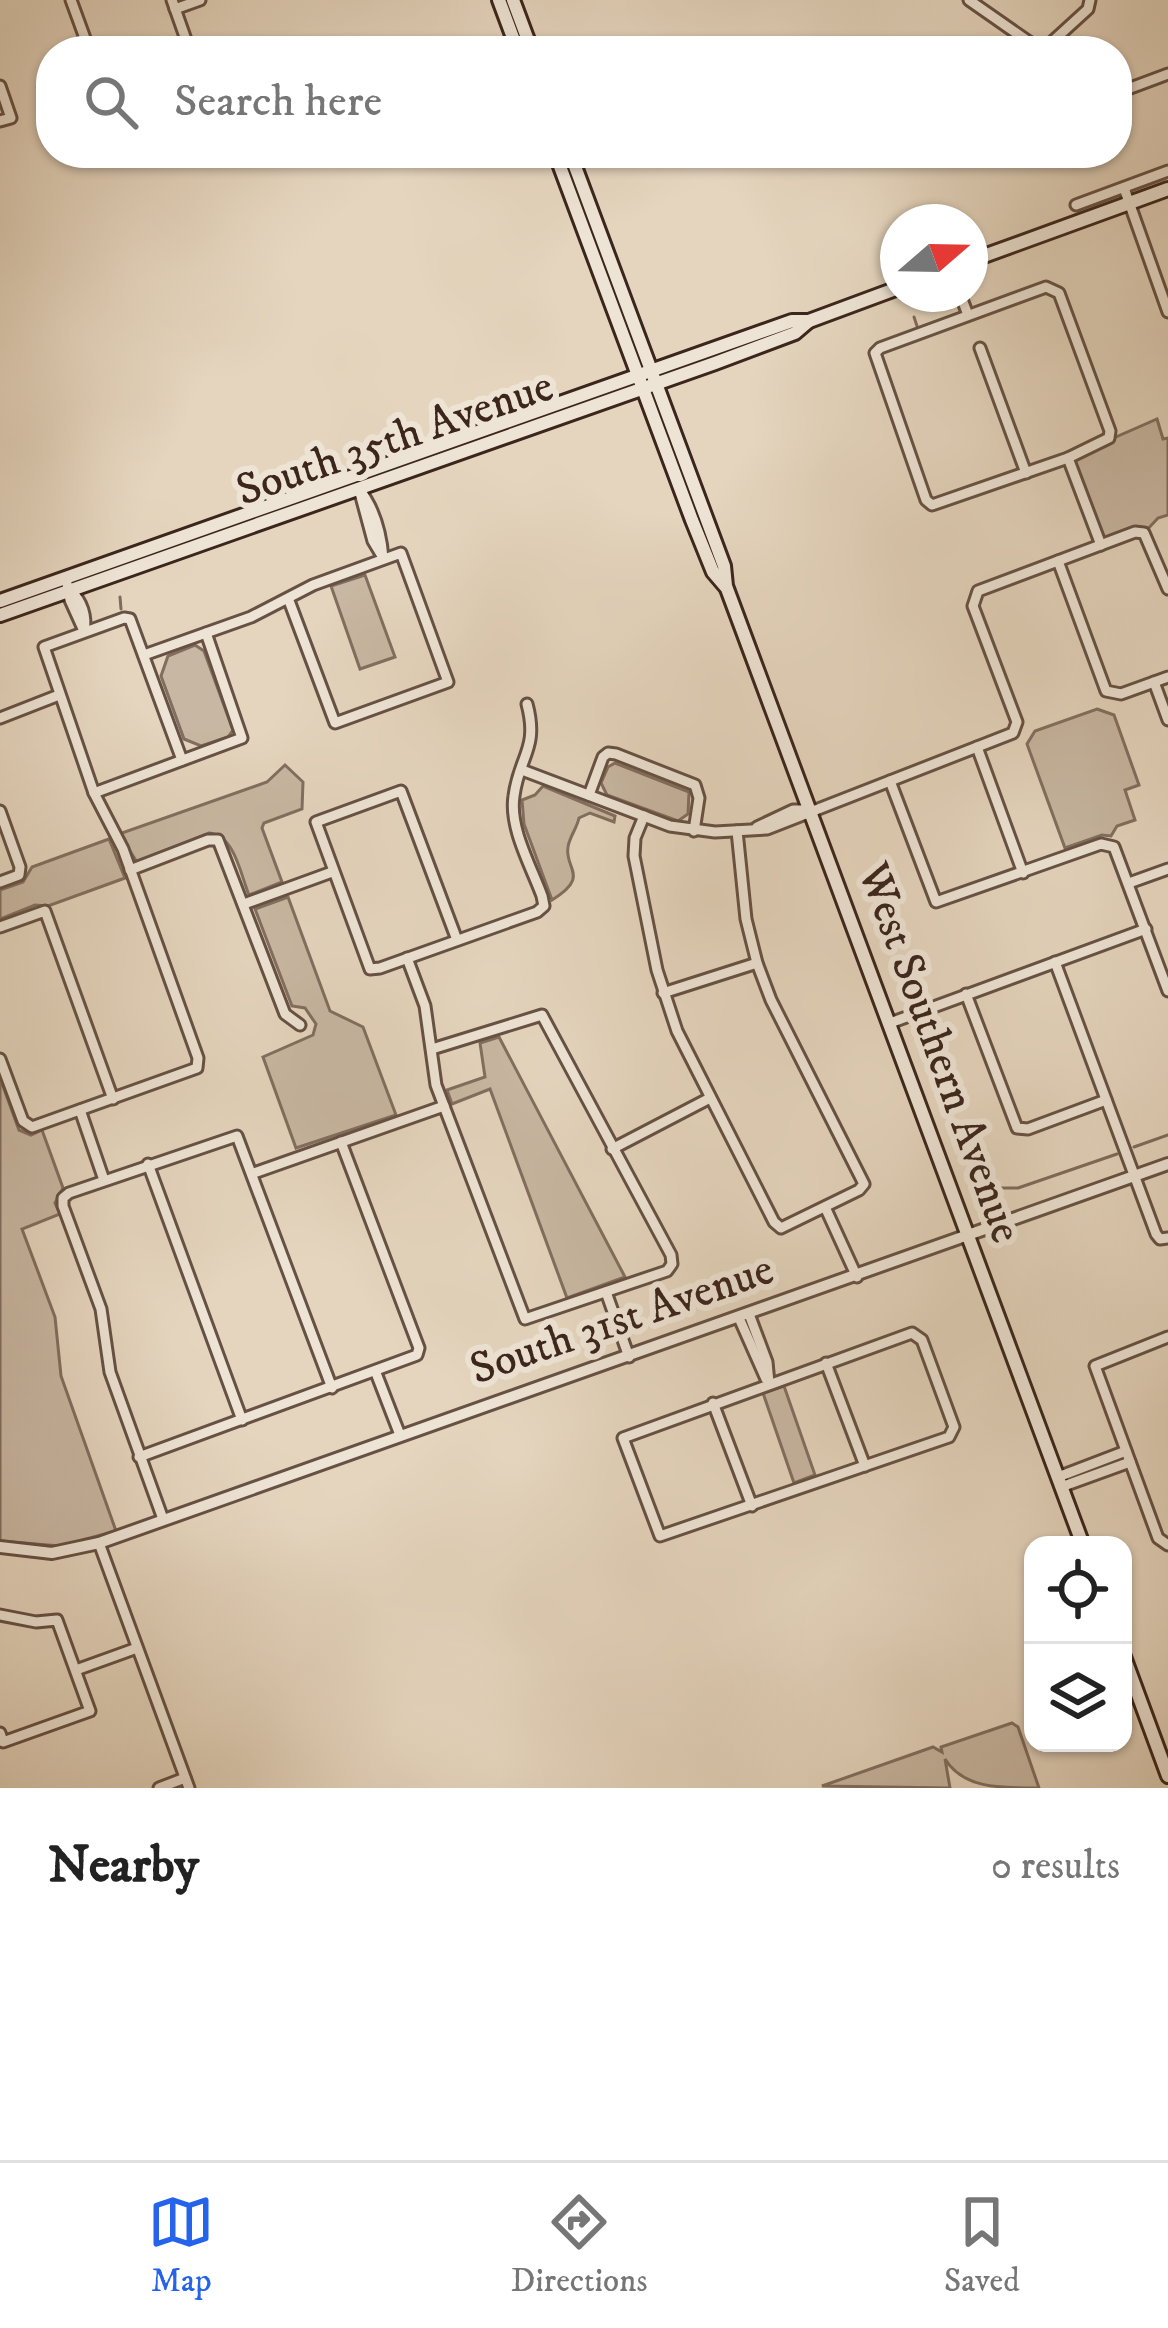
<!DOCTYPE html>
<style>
:root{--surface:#fff;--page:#f6f6f6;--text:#222;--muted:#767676;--line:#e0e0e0;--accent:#2563eb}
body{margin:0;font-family:"IM FELL DW Pica",serif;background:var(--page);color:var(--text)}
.controls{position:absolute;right:36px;bottom:36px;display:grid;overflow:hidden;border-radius:24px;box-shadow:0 3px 9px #0004}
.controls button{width:108px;height:108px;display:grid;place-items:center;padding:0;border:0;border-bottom:3px solid var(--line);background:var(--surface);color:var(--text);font:60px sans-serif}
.compass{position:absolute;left:880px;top:204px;width:108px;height:108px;border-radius:50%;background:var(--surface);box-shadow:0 3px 9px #0004;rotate:70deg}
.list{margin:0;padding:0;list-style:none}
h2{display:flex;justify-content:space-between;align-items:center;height:156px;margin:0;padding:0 48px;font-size:51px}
h2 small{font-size:39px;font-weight:400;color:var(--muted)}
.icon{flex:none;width:66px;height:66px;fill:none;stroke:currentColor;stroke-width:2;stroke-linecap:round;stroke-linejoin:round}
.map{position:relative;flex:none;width:1168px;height:1788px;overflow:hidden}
.search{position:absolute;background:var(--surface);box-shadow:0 3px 9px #0004;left:36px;right:36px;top:36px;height:132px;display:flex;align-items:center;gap:30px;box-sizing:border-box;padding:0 42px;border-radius:48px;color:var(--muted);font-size:45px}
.sheet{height:372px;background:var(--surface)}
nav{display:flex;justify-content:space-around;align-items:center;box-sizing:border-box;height:168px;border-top:3px solid var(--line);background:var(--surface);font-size:33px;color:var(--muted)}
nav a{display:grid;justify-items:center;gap:6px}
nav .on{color:var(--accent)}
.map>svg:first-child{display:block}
.green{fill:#c8b7a2;stroke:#826e5f;stroke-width:3}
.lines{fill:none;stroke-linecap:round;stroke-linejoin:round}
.stream{stroke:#7e6b5c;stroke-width:3}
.minor-casing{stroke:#665144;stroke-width:15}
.tertiary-casing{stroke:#665144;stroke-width:16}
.secondary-casing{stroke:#3b251c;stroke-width:18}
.minor{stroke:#eee4d5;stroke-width:9}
.tertiary{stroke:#eee4d5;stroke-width:10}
.secondary{stroke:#eee4d5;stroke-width:12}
.labels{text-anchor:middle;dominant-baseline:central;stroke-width:12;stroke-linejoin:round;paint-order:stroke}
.street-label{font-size:45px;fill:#3b251c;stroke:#eee4d5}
</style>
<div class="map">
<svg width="1168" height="1788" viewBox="0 0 1168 1788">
<rect width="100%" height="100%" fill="#e5d5be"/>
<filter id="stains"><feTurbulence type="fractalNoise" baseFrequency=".00167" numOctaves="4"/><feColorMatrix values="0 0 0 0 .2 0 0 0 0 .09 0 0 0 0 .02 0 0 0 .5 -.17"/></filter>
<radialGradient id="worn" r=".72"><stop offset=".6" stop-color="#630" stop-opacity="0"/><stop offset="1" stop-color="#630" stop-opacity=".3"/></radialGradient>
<!-- green -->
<g class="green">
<path d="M1157,419L1163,439L1168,438V515L1158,518L1144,533L1101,545L1068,458Z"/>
<path d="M365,575L395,657L360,669L331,586Z"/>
<path d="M195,645L204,651L233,730L228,737L201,746L184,739L161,676L168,656Z"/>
<path d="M1097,709L1114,715L1139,785L1125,790L1135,820L1117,826L1111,836L1102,835L1065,848L1027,744L1035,731Z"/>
<path d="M615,763L689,792L688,814L678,821L607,795L601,783L608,767Z"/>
<path d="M285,765L303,782L302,809L264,823L262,828L282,882L249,895C240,873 235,836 209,833L137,862L119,834L267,782Z"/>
<path d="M543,786L615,816L614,822L590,813L579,818C577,828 569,838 568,847C564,869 591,876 552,900L524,824L522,800L535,795Z"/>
<path d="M109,839L125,878L48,906L35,905L0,919V890L23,882L32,867Z"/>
<path d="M288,897L330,1011L363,1027L396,1115L296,1148L263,1057L313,1035L316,1024L305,1008L292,1006L255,909Z"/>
<path d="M499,1037L625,1277L567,1298L490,1089L452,1104L447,1090L485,1077L480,1043Z"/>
<path d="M0,1078L19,1130L31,1135L42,1130L63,1188L55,1203L60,1214L22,1229L55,1317L61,1376L116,1531L60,1546L0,1541Z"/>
<path d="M784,1386L815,1475L794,1483L763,1393Z"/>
<path d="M1012,1723L1018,1727L1039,1788C997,1788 963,1788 945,1759L950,1788L822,1786L933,1747L942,1752L941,1747Z"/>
</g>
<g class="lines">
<!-- stream -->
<g class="stream">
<path d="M914,317L917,326"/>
<path d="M120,597L121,609"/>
<path d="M968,1147L984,1180L999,1188H1018L1117,1154"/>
<path d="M1134,1147L1168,1135"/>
</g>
<!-- minor casing -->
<g class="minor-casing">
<g id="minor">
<path d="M71,0L86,41"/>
<path d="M172,0L190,51"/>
<path d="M969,0L1042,51"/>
<path d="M175,9L200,0"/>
<path d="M1042,51L1088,9L1090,0"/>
<path d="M0,86L11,118L0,121"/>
<path d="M1117,93L1168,74"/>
<path d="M1124,188L1168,312"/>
<path d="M1076,205L1168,171"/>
<path d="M1046,287L1059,293L1110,431L1109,438L1068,458L932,505L926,500L875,353L880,348Z"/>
<path d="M960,294L968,315"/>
<path d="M980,348L1026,473"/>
<path d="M1068,458L1101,545"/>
<path d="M359,489C374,508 381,533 383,558"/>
<path d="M359,489L373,541L382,556"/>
<path d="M1058,561L1106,691L1121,694L1168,677"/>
<path d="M66,578L70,600L84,631"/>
<path d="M71,591C82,601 87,617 84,631"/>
<path d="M144,655L251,617L313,585L401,553L448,682L335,723L288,598"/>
<path d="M1154,682L1168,720"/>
<path d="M0,718L59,695"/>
<path d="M977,747L1023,873"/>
<path d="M522,770L670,826L715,832L767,829L1013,733L1017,722L973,606L978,591L1135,532L1144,533L1168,589"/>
<path d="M890,781L936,902L1101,844L1114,847L1168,991"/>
<path d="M94,793L242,738L206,633"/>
<path d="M589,795L603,757L608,753L616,754L695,785L699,798L694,831"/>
<path d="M0,811L20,867L19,875L0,882"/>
<path d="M644,816L635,838L634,856L657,970L677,1031L774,1222L781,1228L859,1190L864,1184L771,1000L757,963L746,919L737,831"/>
<path d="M757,827L793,810H807"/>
<path d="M130,870L208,840H218L285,1014L300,1025"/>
<path d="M1129,883L1168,869"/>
<path d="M244,904L332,872"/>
<path d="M0,927L45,911L113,1099"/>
<path d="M457,940L401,791L316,822L370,969L380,968L537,912L544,906L542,896C531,866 509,828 514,796C519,756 539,749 527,704"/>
<path d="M407,958L425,1006L436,1085L525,1319L667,1271L672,1264L671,1255L542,1015L432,1049"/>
<path d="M1055,962L1156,1234L1160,1239L1168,1238"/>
<path d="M663,993L757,963"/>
<path d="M966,994L1017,1128L1028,1129L1106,1100"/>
<path d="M890,1023L1146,929"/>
<path d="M0,1059L23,1121L32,1127L197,1068L198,1058L123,849L94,793L44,647L124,618L130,619L182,760"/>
<path d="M80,1110L104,1180"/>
<path d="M612,1149L710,1098"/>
<path d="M148,1164L242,1420"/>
<path d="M254,1173L444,1106"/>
<path d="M825,1207L857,1277"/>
<path d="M606,1292L629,1357"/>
<path d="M749,1314L767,1362L769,1383"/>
<path d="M739,1318L766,1379"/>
<path d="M912,1333L922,1340L954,1427L949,1437L660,1536L623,1438Z"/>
<path d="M1168,1337L1095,1366L1158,1538L1168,1545"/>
<path d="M826,1363L865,1466"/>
<path d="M376,1373L400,1435"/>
<path d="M713,1403L752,1506"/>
<path d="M139,1457L417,1355L419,1348L341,1142"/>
<path d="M1058,1477L1126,1451"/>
<path d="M1061,1487L1130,1462"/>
<path d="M163,1519L110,1372L101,1309L63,1206V1198L69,1193L237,1136L332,1388"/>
<path d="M99,1543L189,1788"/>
<path d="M0,1615L36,1622L57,1620L90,1711L3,1742L0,1733"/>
<path d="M76,1670L137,1648"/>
<path d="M159,1788L185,1778"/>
</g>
</g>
<!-- tertiary casing -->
<g class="tertiary-casing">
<path id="tertiary" d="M0,1547L52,1553L99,1543L1168,1164"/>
</g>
<!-- secondary casing -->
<g class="secondary-casing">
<g id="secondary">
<path d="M499,0L518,51"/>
<path d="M513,0L532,51"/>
<path d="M555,153L692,520L713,572L725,586"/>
<path d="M570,153L724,566L726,586L1083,1545"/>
<path d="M970,261L1168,189"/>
<path d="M0,601L792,321H809L898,288"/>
<path d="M0,615L715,363L795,333L809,321"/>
<path d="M1123,1654L1168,1776"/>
</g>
</g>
<!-- minor -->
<use href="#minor" class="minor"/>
<!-- tertiary -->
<use href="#tertiary" class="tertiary"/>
<!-- secondary -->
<use href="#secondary" class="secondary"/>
</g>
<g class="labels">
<!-- street labels -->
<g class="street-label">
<text transform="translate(395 439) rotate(-19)">South 35th Avenue</text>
<text transform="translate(939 1053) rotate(70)">West Southern Avenue</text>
<text transform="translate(622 1320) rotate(-19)">South 31st Avenue</text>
</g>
</g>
<rect width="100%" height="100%" filter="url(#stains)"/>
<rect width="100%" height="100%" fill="url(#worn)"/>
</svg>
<div class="controls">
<button><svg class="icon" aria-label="locate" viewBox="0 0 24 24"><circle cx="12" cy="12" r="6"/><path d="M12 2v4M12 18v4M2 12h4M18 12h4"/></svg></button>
<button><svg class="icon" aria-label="layers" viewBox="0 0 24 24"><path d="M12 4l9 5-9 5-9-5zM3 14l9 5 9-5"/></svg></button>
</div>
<svg class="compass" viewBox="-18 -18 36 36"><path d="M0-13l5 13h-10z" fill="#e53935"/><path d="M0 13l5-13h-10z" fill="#767676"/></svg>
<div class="search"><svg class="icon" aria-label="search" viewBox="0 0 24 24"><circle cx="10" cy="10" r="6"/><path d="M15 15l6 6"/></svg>Search here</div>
</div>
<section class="sheet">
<h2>Nearby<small>0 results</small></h2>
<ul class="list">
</ul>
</section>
<nav>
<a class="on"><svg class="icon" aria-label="map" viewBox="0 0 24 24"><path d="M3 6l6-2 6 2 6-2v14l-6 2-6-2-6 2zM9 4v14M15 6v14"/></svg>Map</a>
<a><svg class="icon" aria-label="directions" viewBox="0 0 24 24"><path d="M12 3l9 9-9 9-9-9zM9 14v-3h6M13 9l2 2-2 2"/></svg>Directions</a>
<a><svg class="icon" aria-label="saved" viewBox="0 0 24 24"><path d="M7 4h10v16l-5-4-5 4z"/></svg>Saved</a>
</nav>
